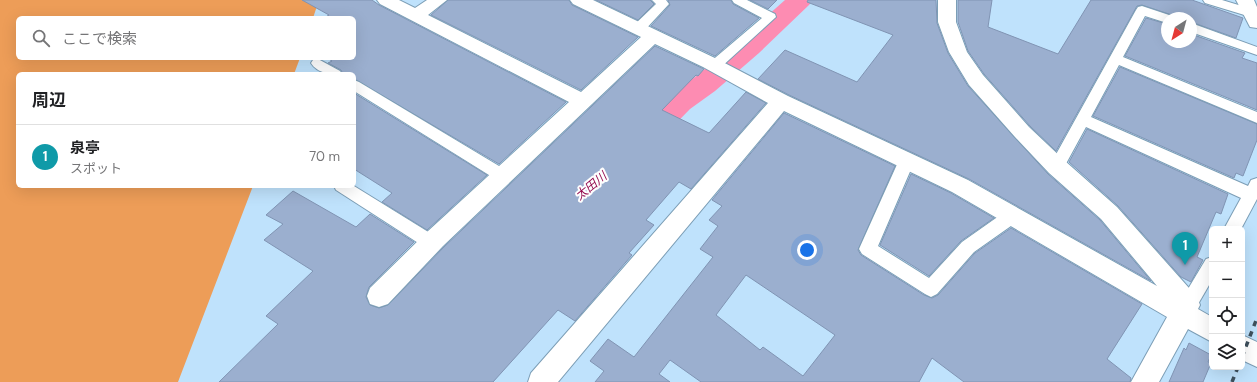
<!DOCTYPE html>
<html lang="ja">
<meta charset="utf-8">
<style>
:root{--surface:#fff;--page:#f6f6f6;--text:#202124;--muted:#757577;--line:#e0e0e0;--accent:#a16228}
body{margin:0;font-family:"DM Sans","Noto Sans JP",sans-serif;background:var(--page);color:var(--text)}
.controls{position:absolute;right:12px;bottom:12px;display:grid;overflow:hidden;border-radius:6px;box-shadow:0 4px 16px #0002}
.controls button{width:36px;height:36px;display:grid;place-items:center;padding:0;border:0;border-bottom:1px solid var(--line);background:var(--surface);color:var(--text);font:20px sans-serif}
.compass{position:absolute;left:1161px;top:12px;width:36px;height:36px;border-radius:50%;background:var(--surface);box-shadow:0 4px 16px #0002;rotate:216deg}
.you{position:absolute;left:807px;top:250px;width:14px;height:14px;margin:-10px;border:3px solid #fff;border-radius:50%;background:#1a73e8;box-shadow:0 0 0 6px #1a73e833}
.badge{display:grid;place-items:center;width:26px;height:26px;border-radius:50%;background:var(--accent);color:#fff;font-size:13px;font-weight:700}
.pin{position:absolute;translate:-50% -33px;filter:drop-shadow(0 1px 2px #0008)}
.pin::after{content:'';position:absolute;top:21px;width:14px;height:12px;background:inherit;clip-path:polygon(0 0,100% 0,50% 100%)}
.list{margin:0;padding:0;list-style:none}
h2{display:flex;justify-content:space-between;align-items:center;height:52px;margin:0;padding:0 16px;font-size:17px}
h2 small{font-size:13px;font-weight:400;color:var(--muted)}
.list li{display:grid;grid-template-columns:26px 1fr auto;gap:12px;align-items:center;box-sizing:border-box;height:64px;padding:0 16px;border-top:1px solid var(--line)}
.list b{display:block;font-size:15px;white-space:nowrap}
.list p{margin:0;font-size:13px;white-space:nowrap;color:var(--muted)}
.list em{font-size:13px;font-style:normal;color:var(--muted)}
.icon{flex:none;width:22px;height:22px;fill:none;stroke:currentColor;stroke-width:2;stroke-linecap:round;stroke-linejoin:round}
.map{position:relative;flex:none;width:1257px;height:382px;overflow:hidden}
.search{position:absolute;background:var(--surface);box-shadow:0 4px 16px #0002;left:16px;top:16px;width:340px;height:44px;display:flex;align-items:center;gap:10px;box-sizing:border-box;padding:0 14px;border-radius:6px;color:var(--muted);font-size:15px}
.panel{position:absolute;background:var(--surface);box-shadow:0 4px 16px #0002;left:16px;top:72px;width:340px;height:116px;border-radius:6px}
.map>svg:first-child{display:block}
.green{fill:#ed9d58}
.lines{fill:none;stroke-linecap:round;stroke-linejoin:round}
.canal{fill:#fd8cb2;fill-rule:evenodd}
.building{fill:#9bafcf;stroke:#8094b3;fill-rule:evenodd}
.lane-casing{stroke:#7c9eb6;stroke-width:2}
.street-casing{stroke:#7c9eb6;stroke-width:2}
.lane{fill:#fff;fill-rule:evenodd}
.street{fill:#fff;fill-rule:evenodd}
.rail{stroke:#3e505d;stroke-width:3.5;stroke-dasharray:5.5 5.5;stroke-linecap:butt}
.labels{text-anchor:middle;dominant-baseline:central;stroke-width:4;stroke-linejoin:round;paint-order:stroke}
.water-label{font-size:12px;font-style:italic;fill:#940a4e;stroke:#fefefe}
</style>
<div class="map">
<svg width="1257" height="382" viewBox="0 0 1257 382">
<rect width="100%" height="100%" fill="#bfe2fc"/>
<!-- green -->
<path class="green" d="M0,0H319L313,18H18V58H300L294,74H18V186H253L178,382H0Z"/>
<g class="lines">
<!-- canal -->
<path class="canal" d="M785,0H813L809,5L759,53L715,91L690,109L647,153L636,156L625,153L620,145L625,137L670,95L695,77L739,41Z"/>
</g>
<!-- building -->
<g class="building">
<path d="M302,0H372L379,5L566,102L499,164L354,79V74H343L341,70L328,63L332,61L327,58H354V18H324L329,15Z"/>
<path d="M448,0H569L572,5L638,37L581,90L431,15Z"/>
<path d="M596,0H650L654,4L638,20Z"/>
<path d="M668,0H731L733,4L759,18L715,56L651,26L670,5Z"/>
<path d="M750,0H777L768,9Z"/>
<path d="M808,0H936L937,23L948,53L968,86L1048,174L1100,220L1151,281L969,179L789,95L758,79L785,50L857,82L893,35L807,2Z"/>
<path d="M958,0H992L988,27L1058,54L1091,0H1192L1243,18L1236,38L1191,22V18H1174L1172,15L1142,5L1137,6L1056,151L1030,126L984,74L968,51L958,22Z"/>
<path d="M1146,18L1167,24V42H1191V34L1245,53L1242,58L1257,63V110L1125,56Z"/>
<path d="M655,46L704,69L698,76L696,75L662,110L709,133L746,92L766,103L691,189L679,182L646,220L654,225L629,253L632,255L575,321L558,310L493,382H219L278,324L266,316L313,271L264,240L283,224L266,215L293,191L356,227L370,214L414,242L369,287L366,297L370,305L379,308L388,305L444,247Z"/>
<path d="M1120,67L1257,124V140L1243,176L1236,173L1234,178L1093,116Z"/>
<path d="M354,93L487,175L427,230L382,202L392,193L354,169Z"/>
<path d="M784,113L895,166L858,250L861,255L924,295L932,298L938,295L975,253L1011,228L1142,304L1107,359L1131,378L1130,382H964L932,358L919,382H701L670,360L659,374L670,382H595L604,371L590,361L608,339L634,357L713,257L700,249L718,226L709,220L722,206L712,200ZM746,275L835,335L803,376L763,347L760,350L716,315Z"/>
<path d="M1087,129L1228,194L1221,214L1216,212L1197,257L1203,260L1191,282L1181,277L1118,206L1069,162Z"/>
<path d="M911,174L951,193L994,218L961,241L929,276L880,245Z"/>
<path d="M1189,343L1211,355L1208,362L1211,363L1203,382H1169L1184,348L1186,350Z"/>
</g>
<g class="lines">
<!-- lane casing -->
<g class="lane-casing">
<g id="lane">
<path d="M652,0H666L669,4L643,32H633L632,29L633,26L656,4Z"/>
<path d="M732,0H747L775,14L776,17L719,69L714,71L709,69L707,66L709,63L762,18L734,3Z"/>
<path d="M1203,0H1222L1255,10L1257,14L1255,16L1251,17L1205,3Z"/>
<path d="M1142,6L1172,16L1173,18H1167V23L1145,16L1123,57L1257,112V123L1119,65L1091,117L1248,186L1251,180L1257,178V199L1241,229H1224L1241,198L1086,127L1062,171L1057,173L1052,171L1049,167L1136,10L1138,7Z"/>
<path d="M1191,23L1257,47V55L1191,32Z"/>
<path d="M318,59L340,71L342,74C330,74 318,74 311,63L313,60Z"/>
<path d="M354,80L359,82L509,172L511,176L509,180L503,182L497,180L354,91Z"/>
<path d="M907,154L912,156L915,160L878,246L929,278L962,242L1006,211L1012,209L1018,211L1020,216L1018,221L974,252L937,294L931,297L925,294L862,254L859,249L899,160L902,156Z"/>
<path d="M334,186H354L438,238L440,243L438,248L432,250L426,248L336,190Z"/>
<path d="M1212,257V280L1194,311L1188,313L1182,311L1179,305L1182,299L1206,259Z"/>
</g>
</g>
<!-- street casing -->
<g class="street-casing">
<g id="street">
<path d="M377,0H399L415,8L427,0H447L428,15L581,92L641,37L573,4L570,0H593L717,59L788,96L968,180L1157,286L1101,219L1049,173L1015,137L969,85L949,52L938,22V0H956V22L967,52L983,75L1029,127L1065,161L1117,207L1197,297L1200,305L1198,309L1212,317V342L1188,329L1159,382H1131L1167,317L952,192L784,111L558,382H528L531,373L768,103L703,67L655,44L443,246L388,304L379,307L370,304L367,296L370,288L427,232L569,102L380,4Z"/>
<path d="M1236,0H1254L1257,7V28L1250,27Z"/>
<path d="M1242,335L1257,342V367L1242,360Z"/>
</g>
</g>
<!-- lane -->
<use href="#lane" class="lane"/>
<!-- street -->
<use href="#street" class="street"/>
<!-- rail -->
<g class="rail">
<path d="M1242,357L1257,318"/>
<path d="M1232,382L1238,367"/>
</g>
</g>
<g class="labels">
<!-- water labels -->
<g class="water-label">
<text transform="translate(591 186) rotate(-39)">太田川</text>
</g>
</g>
</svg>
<div class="controls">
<button>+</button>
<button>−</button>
<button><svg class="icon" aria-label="locate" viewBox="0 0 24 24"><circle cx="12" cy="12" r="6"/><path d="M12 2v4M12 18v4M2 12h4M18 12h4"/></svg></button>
<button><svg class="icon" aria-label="layers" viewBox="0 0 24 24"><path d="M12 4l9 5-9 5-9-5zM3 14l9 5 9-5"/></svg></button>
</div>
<svg class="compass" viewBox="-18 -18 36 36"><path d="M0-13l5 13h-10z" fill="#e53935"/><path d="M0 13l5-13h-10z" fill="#757577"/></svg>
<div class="you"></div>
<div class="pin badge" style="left:1185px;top:265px;background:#0f9aa8">1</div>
<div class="search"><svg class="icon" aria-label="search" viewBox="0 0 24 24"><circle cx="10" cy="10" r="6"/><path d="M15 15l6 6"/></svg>ここで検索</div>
<section class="panel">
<h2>周辺<small></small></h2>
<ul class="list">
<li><span class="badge" style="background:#0f9aa8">1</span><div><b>泉亭</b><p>スポット</p></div><em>70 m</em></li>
</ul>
</section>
</div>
